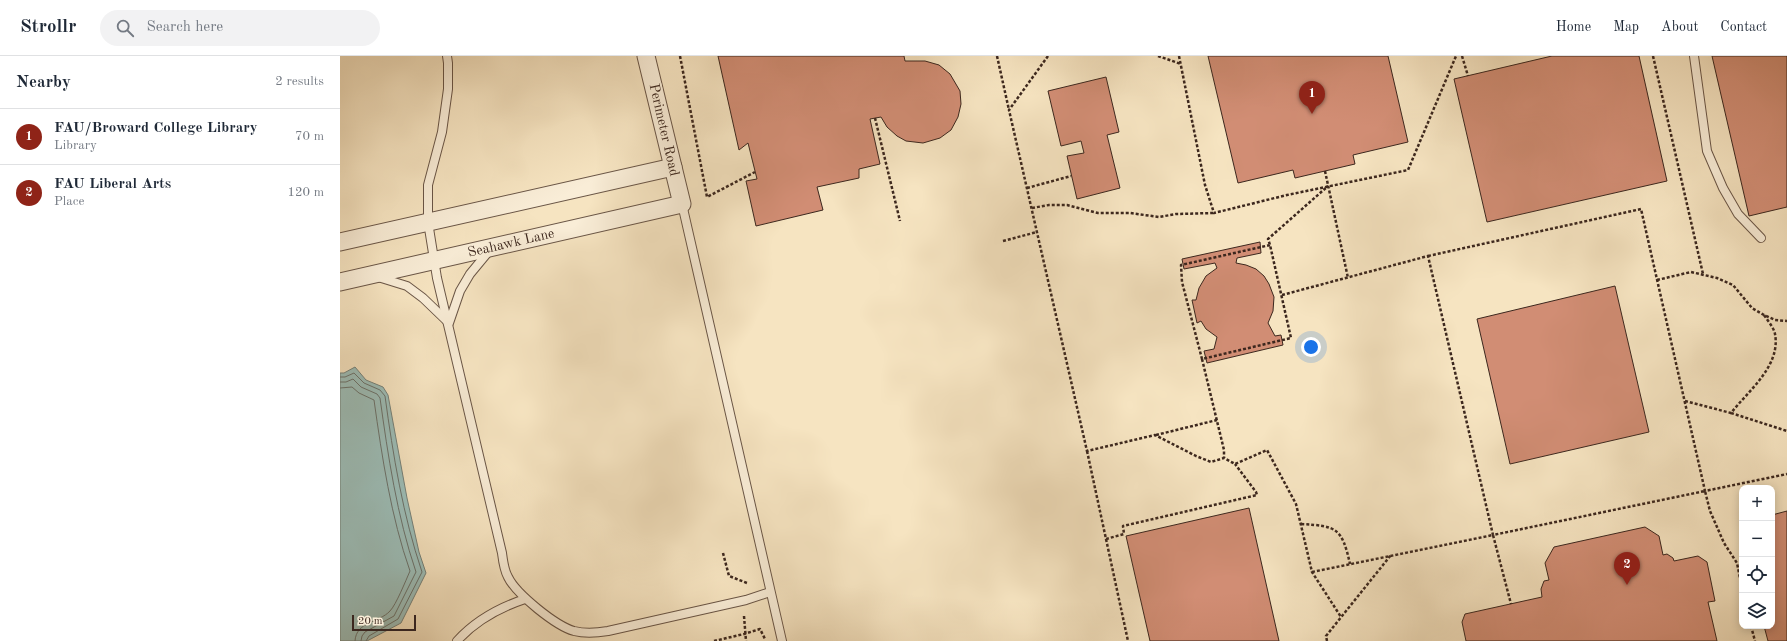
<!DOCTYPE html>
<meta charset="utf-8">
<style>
:root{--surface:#fff;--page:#f2f2f3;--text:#1f2937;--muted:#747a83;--line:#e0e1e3;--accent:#8f2418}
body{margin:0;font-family:"Old Standard TT",serif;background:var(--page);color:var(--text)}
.controls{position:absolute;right:12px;bottom:12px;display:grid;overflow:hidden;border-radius:8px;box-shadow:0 2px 10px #0003}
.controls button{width:36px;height:36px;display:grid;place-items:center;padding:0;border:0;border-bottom:1px solid var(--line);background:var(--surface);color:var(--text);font:20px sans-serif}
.scale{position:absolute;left:12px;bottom:10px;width:64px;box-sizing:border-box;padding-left:4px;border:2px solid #3c271e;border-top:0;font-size:11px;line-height:14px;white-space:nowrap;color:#3c271e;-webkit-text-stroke:3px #f9edd7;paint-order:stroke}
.you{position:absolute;left:971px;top:291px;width:14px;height:14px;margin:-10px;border:3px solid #fff;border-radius:50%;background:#1a73e8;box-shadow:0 0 0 6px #1a73e833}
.badge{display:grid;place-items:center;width:26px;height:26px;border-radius:50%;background:var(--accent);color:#fff;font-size:13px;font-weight:700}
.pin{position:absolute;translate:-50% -33px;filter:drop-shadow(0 1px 2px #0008)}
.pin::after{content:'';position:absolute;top:21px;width:14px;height:12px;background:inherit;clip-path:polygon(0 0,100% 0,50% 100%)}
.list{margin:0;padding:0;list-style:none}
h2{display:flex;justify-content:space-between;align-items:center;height:52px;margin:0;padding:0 16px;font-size:17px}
h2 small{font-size:13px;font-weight:400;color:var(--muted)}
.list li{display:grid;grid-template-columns:26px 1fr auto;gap:12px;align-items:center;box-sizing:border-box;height:56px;padding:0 16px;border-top:1px solid var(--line)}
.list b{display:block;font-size:15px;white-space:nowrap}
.list p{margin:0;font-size:13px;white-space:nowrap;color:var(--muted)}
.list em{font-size:13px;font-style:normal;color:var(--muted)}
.icon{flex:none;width:22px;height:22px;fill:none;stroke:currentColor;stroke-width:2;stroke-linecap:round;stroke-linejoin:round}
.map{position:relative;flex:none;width:1447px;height:585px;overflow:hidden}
header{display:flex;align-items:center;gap:24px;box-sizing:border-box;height:56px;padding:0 20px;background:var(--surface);border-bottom:1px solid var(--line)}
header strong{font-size:19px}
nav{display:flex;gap:22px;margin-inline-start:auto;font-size:14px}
.search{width:280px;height:36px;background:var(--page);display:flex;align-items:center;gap:10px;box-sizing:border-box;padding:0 14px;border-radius:22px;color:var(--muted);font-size:15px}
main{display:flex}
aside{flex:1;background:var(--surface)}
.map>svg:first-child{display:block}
.water{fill:#9dbeb8;stroke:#76827a}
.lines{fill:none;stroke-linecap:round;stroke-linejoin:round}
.shore{stroke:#6c726b;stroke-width:1}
.building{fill:#d18d74;stroke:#3c271e}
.service-casing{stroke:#6a5647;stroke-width:10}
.minor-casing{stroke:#6a5647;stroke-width:19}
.path{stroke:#3c271e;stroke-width:2.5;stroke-dasharray:3 2;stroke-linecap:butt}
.service{stroke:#f9edd7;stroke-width:8}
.minor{stroke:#f9edd7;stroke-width:17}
.labels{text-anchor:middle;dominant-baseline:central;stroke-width:3.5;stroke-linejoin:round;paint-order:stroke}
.street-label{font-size:14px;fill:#3c271e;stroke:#f9edd7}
</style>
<header>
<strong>Strollr</strong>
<div class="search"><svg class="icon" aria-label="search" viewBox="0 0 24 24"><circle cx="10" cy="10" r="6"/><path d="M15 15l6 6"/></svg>Search here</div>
<nav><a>Home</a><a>Map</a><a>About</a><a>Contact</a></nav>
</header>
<main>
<aside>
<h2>Nearby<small>2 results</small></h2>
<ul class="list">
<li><span class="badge">1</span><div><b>FAU/Broward College Library</b><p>Library</p></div><em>70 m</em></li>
<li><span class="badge">2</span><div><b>FAU Liberal Arts</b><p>Place</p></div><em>120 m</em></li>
</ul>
</aside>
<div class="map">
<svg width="1447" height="585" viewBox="0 0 1447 585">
<rect width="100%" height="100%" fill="#f6e4c1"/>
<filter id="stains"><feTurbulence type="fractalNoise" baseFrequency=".005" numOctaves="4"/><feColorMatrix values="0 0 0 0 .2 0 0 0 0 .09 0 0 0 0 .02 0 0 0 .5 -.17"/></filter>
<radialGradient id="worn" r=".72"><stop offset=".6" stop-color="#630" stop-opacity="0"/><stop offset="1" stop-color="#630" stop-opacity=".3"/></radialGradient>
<!-- water -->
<path class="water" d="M15,311L26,324L43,331L48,339L67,442L79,496L86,517L61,567L27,585H0V317H4Z"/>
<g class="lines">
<!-- shore -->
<g class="shore">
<path d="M0,321H5L14,317L24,327L40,334L45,340C53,399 63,460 82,516L58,563L29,580L26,585"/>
<path d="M0,326H6L13,323L21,331L37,338L40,342C48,400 57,460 76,516L54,560L25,576L22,580L21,585"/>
<path d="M0,332L12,331L19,337L34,344C42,401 51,461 70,515C66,524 56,549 50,555C39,567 16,565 15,585"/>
</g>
</g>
<!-- building -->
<g class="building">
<path d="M378,0H564L565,5H585L599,9L610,18L620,35L621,48L618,61L611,74L600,82L583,87L566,85L557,80L547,71L541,61L530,63L540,108L519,113V122L477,131L483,154L416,170L406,125L417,123L408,87L399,94Z"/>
<path d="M868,0H1048L1068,86L1013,99L1015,108L955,122L953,114L898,127Z"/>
<path d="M1212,0H1299L1327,125L1147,166L1114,23Z"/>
<path d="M1372,0H1447V151L1409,160Z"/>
<path d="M766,21L779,76L767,79L780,132L737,143L727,100L744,97L741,85L721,90L708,35Z"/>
<path d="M920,186L921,197L897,202L896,207L906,209L916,213L924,220L929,228L934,241L933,255L928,267L935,280L941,279L943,289L867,307L864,295L874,293L877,281L866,273L861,265L857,267L852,244H856L859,232L866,220L877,212L875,207L844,213L842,203Z"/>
<path d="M1275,230L1309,376L1170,408L1137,263Z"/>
<path d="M909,452L939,585H810L786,480Z"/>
<path d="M1447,455V585H1428L1424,570H1432V459Z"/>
<path d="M1305,471L1319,480L1323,499L1327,498L1333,502L1334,505L1358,500L1367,506L1375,545L1368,546L1377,585H1126L1122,566L1125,558L1202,541L1201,533L1204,525L1209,524L1205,507L1214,491Z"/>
</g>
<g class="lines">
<!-- service casing -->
<g class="service-casing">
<g id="service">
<path d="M107,0L108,7V33L102,76L88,129V166L97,222L162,497C163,505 164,514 168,521C176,538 216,570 234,575C246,578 256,577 268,575L406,544L430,536"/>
<path d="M1354,0L1367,95L1383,132L1398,158L1421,182"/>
<path d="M342,148L442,585"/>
<path d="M38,221L67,230L83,242L109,267L120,235L130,218L149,195"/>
<path d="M117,585C136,564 158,552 185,543"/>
</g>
</g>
<!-- minor casing -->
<g class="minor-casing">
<g id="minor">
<path d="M0,186L333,111"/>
<path d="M0,226L342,148L306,0"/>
</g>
</g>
<!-- path -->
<g class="path">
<path d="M340,0L367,141L415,116"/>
<path d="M657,0L669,54"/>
<path d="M708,0L669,54L747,395L815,379L856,400L871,406L884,402L895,408L927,394L956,448L972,516L1001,561"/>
<path d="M818,0L841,8"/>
<path d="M839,0L865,129L874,157L947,139L1068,114L1116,0"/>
<path d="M1122,0L1128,20"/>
<path d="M1313,0L1363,218"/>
<path d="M535,62L560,165"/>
<path d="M985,115L1008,222"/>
<path d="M687,132L731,120"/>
<path d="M692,152L709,149H727L758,157H790L819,161L836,158L874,157"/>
<path d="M663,185L697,176"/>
<path d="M930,189L841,209L842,226L862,303L951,282L930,189L928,183L988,130"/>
<path d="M1088,200L1301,153L1365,435L1447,418"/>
<path d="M1317,224L1351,216L1377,222L1393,229L1412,252L1424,259L1435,264L1447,265"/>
<path d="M942,239L1088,200L1153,479L1365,435L1370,455L1384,487L1397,507L1402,532"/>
<path d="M862,303L884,394V402"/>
<path d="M1345,345L1391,357C1408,335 1441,310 1435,278C1434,272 1428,265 1424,259"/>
<path d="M1391,357L1447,375"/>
<path d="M816,379L877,364"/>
<path d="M747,395L766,483L784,478L783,470L917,439L916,436L895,408"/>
<path d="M961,468C997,470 1002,472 1010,508"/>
<path d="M766,483L788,585"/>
<path d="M383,497L389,520L407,527V529"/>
<path d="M972,516L1153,479L1171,548"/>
<path d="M404,560L406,585"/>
<path d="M1411,570L1415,585"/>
<path d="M374,585L404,578L420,573L425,583"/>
<path d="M987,585L986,580L1051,499"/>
</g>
<!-- service -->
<use href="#service" class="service"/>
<!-- minor -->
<use href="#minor" class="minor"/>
</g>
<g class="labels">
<!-- street labels -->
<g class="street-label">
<text transform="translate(324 74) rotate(77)">Perimeter Road</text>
<text transform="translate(171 187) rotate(-13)">Seahawk Lane</text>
</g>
</g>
<rect width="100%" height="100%" filter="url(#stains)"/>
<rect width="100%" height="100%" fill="url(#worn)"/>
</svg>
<div class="controls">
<button>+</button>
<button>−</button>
<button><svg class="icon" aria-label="locate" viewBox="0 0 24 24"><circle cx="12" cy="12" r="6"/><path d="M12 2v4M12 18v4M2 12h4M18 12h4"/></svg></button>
<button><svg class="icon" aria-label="layers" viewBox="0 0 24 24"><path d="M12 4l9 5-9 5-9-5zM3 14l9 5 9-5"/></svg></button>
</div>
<div class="scale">20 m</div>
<div class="you"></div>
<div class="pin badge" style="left:972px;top:58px">1</div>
<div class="pin badge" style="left:1287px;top:529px">2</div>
</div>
</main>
